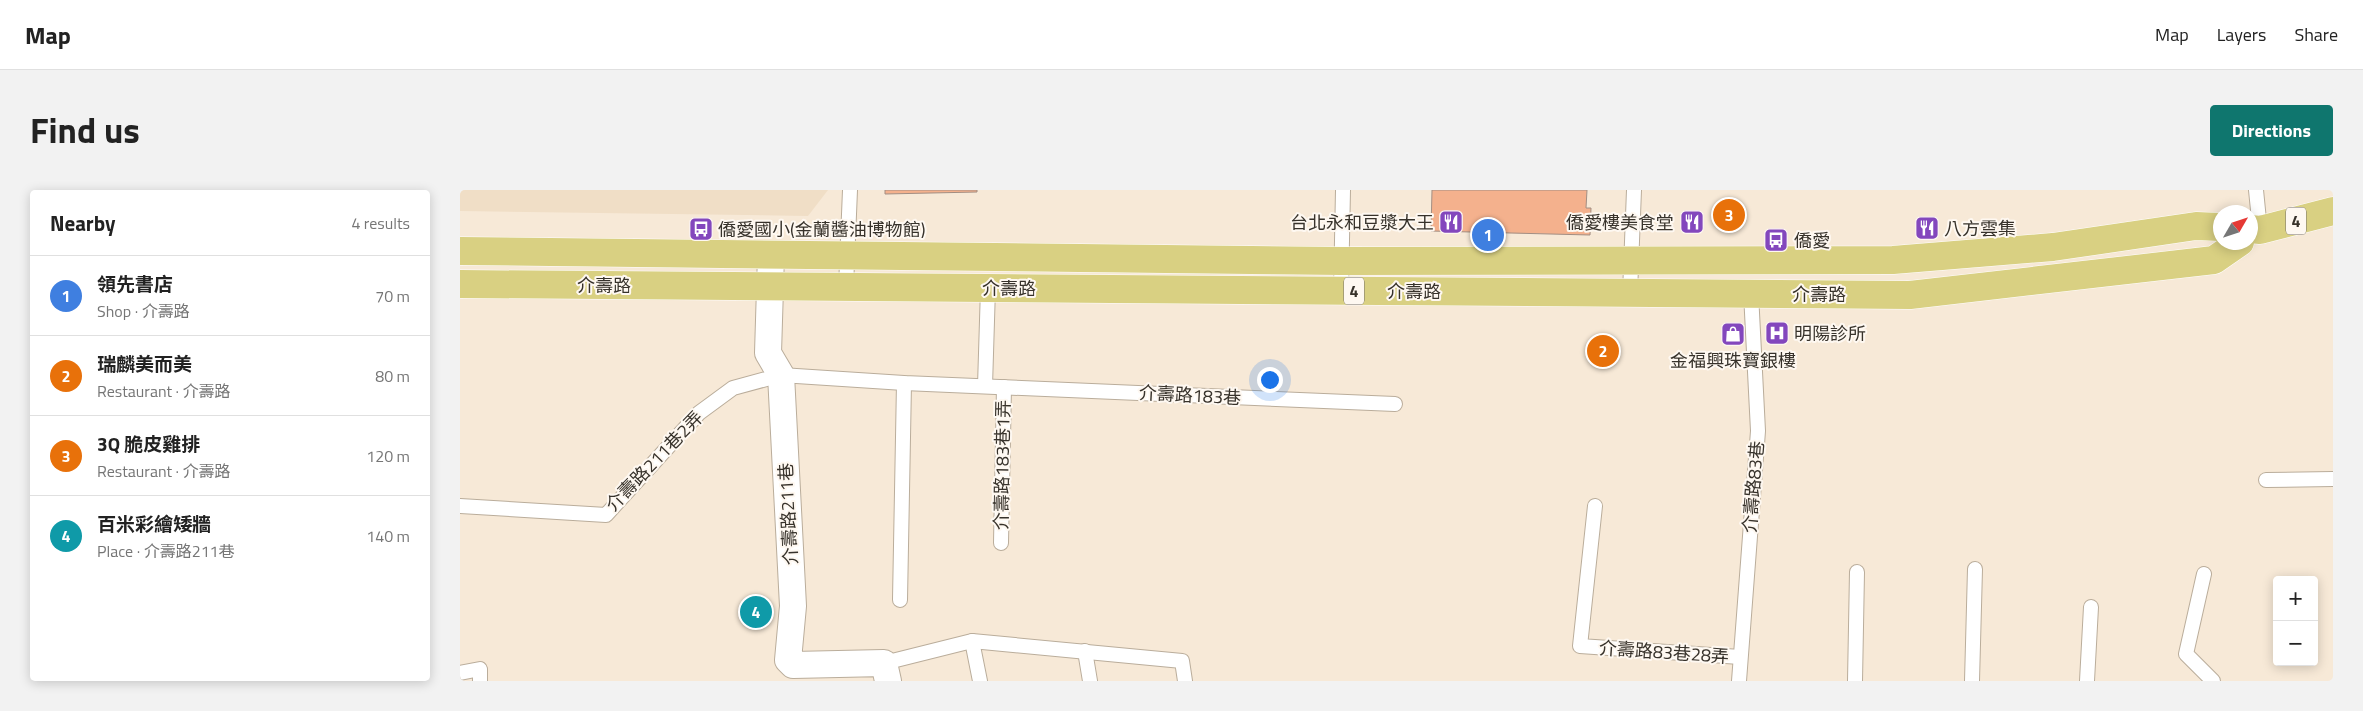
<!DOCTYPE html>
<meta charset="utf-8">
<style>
:root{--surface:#fff;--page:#f2f2f2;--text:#222;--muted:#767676;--line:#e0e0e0;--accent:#0f766e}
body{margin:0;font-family:"Titillium Web","Noto Sans TC",sans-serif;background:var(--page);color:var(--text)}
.controls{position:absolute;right:15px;bottom:15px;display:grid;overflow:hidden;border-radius:5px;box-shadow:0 2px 12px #0003}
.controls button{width:45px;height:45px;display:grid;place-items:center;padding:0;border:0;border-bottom:1px solid var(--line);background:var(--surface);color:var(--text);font:25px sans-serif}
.compass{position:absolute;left:1753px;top:15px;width:45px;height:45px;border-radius:50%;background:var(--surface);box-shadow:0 2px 12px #0003;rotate:51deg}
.you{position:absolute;left:809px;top:189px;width:18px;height:18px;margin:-12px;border:4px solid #fff;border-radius:50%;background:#1a73e8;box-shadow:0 0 0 8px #1a73e833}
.badge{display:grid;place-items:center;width:32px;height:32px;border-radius:50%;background:var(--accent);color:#fff;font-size:16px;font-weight:700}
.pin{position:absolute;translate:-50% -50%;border:2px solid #fff;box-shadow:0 1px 5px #0006}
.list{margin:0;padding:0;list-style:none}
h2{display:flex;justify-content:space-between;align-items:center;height:65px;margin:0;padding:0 20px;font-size:21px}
h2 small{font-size:16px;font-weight:400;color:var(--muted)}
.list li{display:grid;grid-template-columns:32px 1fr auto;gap:15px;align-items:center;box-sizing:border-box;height:80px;padding:0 20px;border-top:1px solid var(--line)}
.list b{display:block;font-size:19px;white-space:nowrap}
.list p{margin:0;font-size:16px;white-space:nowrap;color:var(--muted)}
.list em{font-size:16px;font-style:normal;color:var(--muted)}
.map{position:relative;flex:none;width:1873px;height:491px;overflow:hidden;border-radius:5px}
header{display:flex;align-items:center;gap:30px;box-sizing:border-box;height:70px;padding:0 25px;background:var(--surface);border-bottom:1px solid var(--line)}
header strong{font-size:24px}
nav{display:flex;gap:28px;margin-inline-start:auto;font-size:18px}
.intro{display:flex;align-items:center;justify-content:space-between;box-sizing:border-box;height:120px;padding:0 30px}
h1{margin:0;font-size:35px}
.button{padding:12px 22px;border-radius:5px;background:var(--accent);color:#fff;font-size:18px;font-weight:700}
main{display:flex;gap:30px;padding:0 30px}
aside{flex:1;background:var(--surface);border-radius:5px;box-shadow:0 2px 12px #0003}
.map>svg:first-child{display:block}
.built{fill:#f0dec6}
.building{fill:#f4b18d;stroke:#a28e83}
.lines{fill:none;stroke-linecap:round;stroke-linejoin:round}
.lane-casing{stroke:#baad9b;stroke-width:16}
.street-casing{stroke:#baad9b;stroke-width:28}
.primary-casing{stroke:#fff;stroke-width:29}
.lane{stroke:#fff;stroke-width:14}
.street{stroke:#fff;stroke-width:26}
.primary{stroke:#d9d082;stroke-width:28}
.labels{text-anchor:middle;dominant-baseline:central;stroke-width:4;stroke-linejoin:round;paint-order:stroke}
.shield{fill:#fef8f1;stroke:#736d66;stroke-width:1}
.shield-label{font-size:16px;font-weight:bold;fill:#37322b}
.poi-label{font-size:18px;fill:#37322b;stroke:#fef8f1;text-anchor:start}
.street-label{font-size:18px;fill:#37322b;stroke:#fef8f1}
</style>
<header>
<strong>Map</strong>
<nav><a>Map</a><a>Layers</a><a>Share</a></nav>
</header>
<div class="intro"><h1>Find us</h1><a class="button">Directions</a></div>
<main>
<aside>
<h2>Nearby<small>4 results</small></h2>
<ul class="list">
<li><span class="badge" style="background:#3f7fe0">1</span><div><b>領先書店</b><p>Shop · 介壽路</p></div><em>70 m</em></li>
<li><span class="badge" style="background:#e8710a">2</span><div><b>瑞麟美而美</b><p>Restaurant · 介壽路</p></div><em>80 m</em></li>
<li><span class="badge" style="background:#e8710a">3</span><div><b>3Q 脆皮雞排</b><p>Restaurant · 介壽路</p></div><em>120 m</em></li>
<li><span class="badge" style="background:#0f9aa8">4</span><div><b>百米彩繪矮牆</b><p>Place · 介壽路211巷</p></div><em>140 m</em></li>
</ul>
</aside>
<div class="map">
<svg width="1873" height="491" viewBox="0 0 1873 491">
<rect width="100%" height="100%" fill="#f7e9d7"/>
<!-- built -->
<path class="built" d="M0,0H368L348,26L0,21Z"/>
<!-- building -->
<g class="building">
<path d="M425,0H517V2L425,4Z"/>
<path d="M972,0H1127L1126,18H1131L1130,45L971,41Z"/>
</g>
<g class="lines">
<!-- lane casing -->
<g class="lane-casing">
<g id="lane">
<path d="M1796,0L1800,40"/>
<path d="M386,97L390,0"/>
<path d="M881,101L883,0"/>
<path d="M1170,103L1174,0"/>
<path d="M525,196L528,98"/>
<path d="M1806,290L1873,289"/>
<path d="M0,316L146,325L239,223L273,198L321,185L444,193L935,214"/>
<path d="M1135,316L1120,456L1280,467"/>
<path d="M541,353L544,197"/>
<path d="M1744,384L1726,464L1753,491"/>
<path d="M440,410L444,193"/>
<path d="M512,451L520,491"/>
<path d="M625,461L630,491"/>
<path d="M424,473L512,451L722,471L725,491"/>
<path d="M0,483L20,479V491"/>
<path d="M1279,491L1298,241L1291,103"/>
<path d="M1395,491L1397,382"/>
<path d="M1512,491L1515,379"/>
<path d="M1627,491L1631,417"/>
</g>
</g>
<!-- street casing -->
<g class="street-casing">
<path id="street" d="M311,65L308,163L321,185L333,416L328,470L333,475L424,473L428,491"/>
</g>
<!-- primary casing -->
<g class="primary-casing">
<g id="primary">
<path d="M1790,39L1800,40L1873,21"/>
<path d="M0,61L882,71L1433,70L1593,57L1736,36L1760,37"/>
<path d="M0,94L1450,105L1754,70L1780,52"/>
</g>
</g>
<!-- lane -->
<use href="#lane" class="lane"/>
<!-- street -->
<use href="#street" class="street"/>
<!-- primary -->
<use href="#primary" class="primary"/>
</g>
<!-- icons -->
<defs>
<g id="restaurant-square" transform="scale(1.25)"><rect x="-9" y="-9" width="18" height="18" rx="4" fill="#8347bd" stroke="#fef8f1"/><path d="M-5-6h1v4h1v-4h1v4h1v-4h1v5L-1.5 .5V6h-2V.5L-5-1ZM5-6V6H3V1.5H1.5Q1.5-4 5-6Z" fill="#fff"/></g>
<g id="bus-square" transform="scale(1.25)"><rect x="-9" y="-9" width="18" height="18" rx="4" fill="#8347bd" stroke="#fef8f1"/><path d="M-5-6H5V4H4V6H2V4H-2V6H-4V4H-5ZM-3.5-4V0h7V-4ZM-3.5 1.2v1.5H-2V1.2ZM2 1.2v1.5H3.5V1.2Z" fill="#fff"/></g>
<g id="hospital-square" transform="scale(1.25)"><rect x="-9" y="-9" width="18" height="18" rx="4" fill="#8347bd" stroke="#fef8f1"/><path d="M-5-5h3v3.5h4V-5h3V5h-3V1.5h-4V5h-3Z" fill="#fff"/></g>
<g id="shop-square" transform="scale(1.25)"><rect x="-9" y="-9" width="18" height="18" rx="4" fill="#8347bd" stroke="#fef8f1"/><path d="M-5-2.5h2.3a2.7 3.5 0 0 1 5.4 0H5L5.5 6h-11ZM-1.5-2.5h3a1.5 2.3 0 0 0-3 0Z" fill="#fff"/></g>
</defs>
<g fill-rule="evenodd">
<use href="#restaurant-square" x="991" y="32"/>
<use href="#restaurant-square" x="1232" y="32"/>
<use href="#restaurant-square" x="1467" y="38"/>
<use href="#bus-square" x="241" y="39"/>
<use href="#bus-square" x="1316" y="50"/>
<use href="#hospital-square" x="1317" y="143"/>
<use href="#shop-square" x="1273" y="144"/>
</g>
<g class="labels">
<!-- shield labels -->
<g class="shield">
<rect x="1826" y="17.5" width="20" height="27" rx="4"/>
<rect x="884" y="87.5" width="20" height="27" rx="4"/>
</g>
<g class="shield-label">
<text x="1836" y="31">4</text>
<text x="894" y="101">4</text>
</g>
<!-- poi labels -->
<g class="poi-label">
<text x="974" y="32" text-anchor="end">台北永和豆漿大王</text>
<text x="1214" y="32" text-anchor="end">僑愛樓美食堂</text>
<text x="1484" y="38">八方雲集</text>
<text x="258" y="39">僑愛國小(金蘭醬油博物館)</text>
<text x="1334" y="50">僑愛</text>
<text x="1334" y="143">明陽診所</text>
<text x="1273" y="170" text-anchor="middle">金福興珠寶銀樓</text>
</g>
<!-- street labels -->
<g class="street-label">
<text x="144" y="95">介壽路</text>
<text x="549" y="98">介壽路</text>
<text x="954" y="101">介壽路</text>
<text x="1359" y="104">介壽路</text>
<text transform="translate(730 205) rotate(3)">介壽路183巷</text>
<text transform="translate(194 271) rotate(-46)">介壽路211巷2弄</text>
<text transform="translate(542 275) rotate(-89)">介壽路183巷1弄</text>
<text transform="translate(1293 297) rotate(-85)">介壽路83巷</text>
<text transform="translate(328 324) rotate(-93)">介壽路211巷</text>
<text transform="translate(1204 462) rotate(4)">介壽路83巷28弄</text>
</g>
</g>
</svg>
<div class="controls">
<button>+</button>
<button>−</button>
</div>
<svg class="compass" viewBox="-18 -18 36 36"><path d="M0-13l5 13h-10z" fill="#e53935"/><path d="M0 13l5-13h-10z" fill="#767676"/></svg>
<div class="you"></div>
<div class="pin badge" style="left:1028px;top:45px;background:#3f7fe0">1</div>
<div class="pin badge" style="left:1143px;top:161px;background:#e8710a">2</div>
<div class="pin badge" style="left:1269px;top:25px;background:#e8710a">3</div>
<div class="pin badge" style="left:296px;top:422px;background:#0f9aa8">4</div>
</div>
</main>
